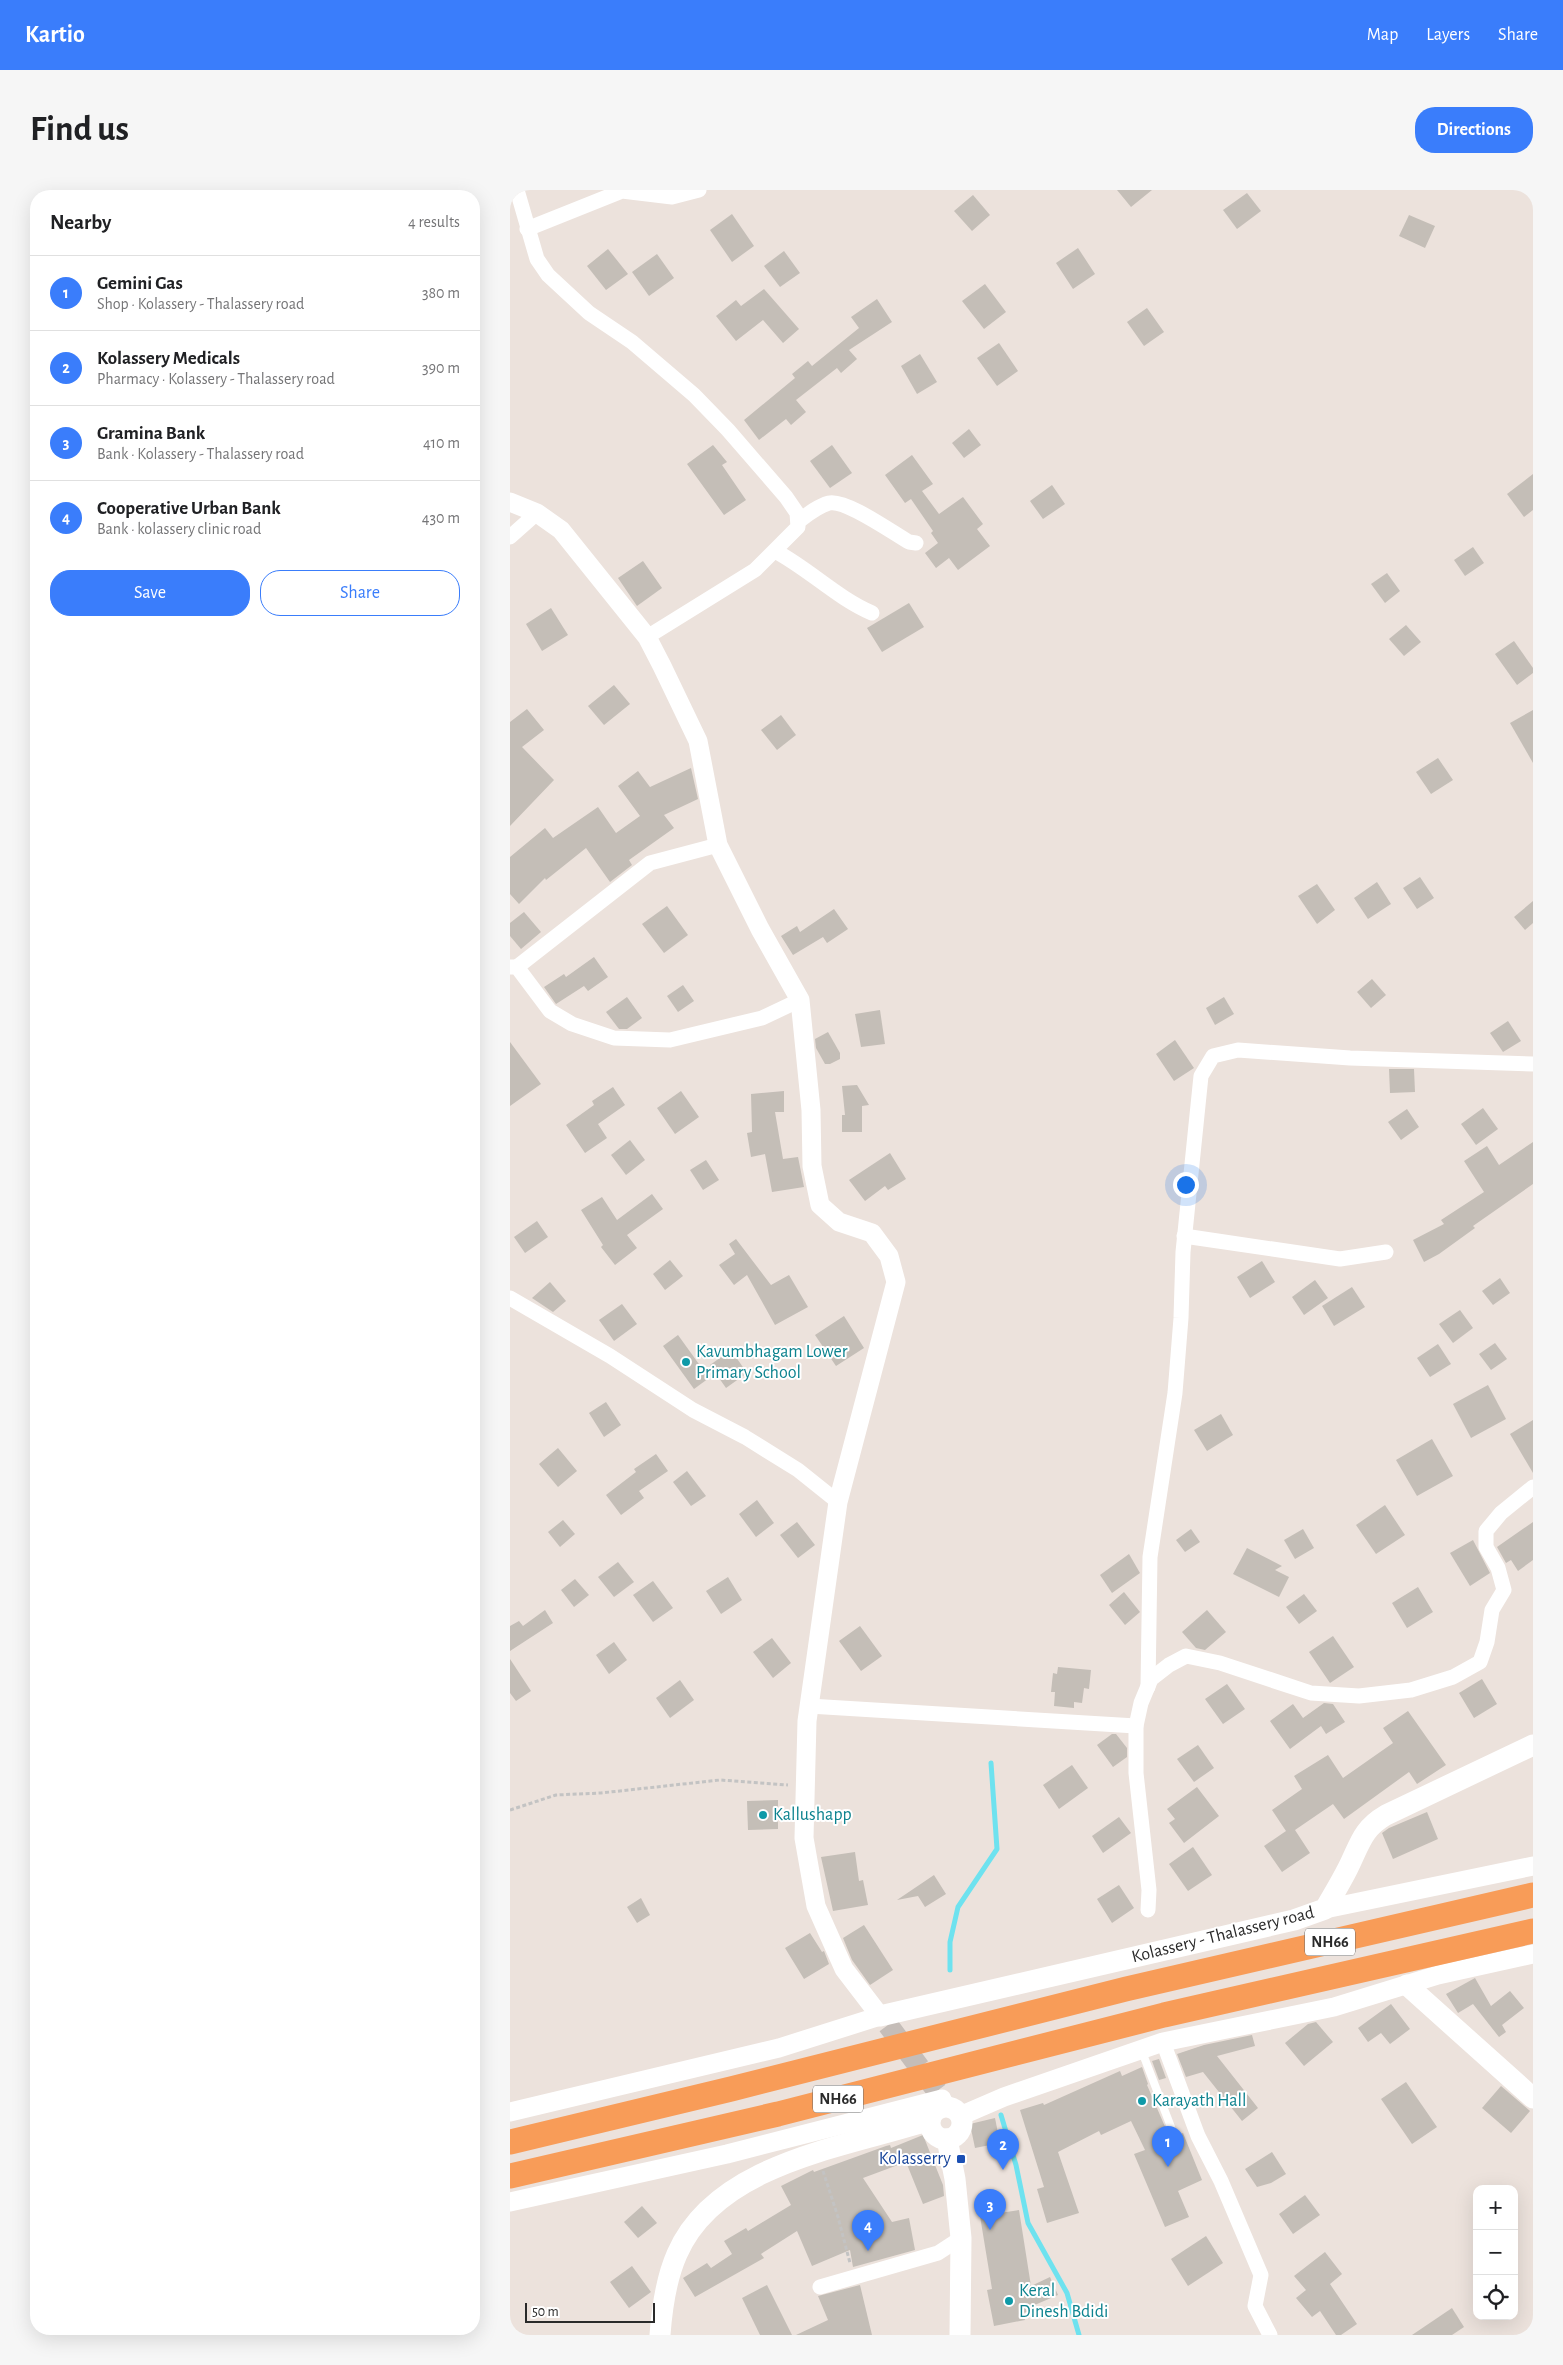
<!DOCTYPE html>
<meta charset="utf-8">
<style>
:root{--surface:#fff;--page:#f6f6f6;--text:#202124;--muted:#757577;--line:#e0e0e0;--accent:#3a7dfb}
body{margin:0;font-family:"Alegreya Sans",sans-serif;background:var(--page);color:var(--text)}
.controls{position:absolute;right:15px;bottom:15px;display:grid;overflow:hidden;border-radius:10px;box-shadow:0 5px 20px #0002}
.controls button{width:45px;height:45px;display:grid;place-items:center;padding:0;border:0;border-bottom:1px solid var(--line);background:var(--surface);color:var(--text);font:25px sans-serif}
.scale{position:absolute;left:15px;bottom:12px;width:130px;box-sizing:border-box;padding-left:5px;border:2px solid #2a2a2a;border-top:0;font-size:14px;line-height:18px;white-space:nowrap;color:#2a2a2a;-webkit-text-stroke:4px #fff;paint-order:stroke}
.you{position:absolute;left:675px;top:994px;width:18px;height:18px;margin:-12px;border:4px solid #fff;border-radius:50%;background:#1a73e8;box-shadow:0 0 0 8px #1a73e833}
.badge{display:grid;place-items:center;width:32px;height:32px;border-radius:50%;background:var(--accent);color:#fff;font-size:16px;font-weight:700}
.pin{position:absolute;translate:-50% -41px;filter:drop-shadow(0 1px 2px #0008)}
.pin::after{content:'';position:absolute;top:26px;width:18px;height:15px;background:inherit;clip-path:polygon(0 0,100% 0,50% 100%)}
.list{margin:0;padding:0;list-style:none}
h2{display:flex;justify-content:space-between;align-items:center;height:65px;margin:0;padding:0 20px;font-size:21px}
h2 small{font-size:16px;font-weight:400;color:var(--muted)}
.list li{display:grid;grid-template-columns:32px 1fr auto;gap:15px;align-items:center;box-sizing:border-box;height:75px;padding:0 20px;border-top:1px solid var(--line)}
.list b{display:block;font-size:19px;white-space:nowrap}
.list p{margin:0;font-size:16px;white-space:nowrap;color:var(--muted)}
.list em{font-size:16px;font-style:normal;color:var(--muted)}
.actions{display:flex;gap:10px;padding:15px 20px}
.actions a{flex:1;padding:11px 0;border:1px solid var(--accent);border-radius:20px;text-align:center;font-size:18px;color:var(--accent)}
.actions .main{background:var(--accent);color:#fff}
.icon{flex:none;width:28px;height:28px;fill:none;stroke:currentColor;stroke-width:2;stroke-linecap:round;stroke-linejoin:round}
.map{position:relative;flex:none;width:1023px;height:2145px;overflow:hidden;border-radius:20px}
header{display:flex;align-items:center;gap:30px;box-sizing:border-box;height:70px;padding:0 25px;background:var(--accent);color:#fff}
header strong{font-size:24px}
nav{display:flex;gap:28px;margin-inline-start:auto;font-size:18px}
.intro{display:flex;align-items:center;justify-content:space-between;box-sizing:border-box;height:120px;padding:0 30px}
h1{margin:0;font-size:35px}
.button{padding:12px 22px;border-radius:20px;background:var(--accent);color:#fff;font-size:18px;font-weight:700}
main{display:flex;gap:30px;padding:0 30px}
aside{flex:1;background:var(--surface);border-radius:20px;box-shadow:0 5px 20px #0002}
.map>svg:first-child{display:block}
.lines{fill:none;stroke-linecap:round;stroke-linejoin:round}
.stream{stroke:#6ee2ef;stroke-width:5}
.building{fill:#c4beb7}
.secondary-tunnel{stroke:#c5bdb8;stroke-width:21;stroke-dasharray:21 11;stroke-linecap:butt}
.path{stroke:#c3c3c3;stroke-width:3;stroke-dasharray:4 2.5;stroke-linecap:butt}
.service{stroke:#fff;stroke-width:8}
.minor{stroke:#fff;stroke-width:15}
.tertiary{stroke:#fff;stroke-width:19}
.secondary{stroke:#fff;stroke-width:21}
.trunk{stroke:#f89c58;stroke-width:25}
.culture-dot{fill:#0f9aa8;stroke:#fff;stroke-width:2}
.transit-dot{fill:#1a4fb4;stroke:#fff;stroke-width:2}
.labels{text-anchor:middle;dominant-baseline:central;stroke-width:4;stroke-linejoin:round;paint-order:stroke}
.shield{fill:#fff;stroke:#6a6a6a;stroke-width:1}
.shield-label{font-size:16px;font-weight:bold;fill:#2a2a2a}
.culture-label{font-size:18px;fill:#0d838f;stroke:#fff;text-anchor:start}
.street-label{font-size:18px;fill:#2a2a2a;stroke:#fff}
.transit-label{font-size:18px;fill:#164399;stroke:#fff;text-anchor:end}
</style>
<header>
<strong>Kartio</strong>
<nav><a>Map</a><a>Layers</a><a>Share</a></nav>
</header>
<div class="intro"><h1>Find us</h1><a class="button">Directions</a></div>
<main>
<aside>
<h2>Nearby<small>4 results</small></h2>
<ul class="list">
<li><span class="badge">1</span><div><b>Gemini Gas</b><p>Shop · Kolassery - Thalassery road</p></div><em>380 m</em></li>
<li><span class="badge">2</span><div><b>Kolassery Medicals</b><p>Pharmacy · Kolassery - Thalassery road</p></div><em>390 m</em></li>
<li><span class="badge">3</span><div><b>Gramina Bank</b><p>Bank · Kolassery - Thalassery road</p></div><em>410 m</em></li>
<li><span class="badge">4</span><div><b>Cooperative Urban Bank</b><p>Bank · kolassery clinic road</p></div><em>430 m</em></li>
</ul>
<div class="actions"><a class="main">Save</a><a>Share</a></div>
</aside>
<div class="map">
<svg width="1023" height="2145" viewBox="0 0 1023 2145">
<rect width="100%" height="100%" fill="#ece2dc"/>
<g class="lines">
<!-- stream -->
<g class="stream">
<path d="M440,1780V1752L448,1717L487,1659L481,1573"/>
<path d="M491,1925L506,1975L518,2033L557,2103L569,2145"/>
</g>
</g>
<!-- building -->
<g class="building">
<path d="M607,0H642L621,17Z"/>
<path d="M737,3L751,21L727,39L713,20Z"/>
<path d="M463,5L480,25L462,41L444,21Z"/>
<path d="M222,24L244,56L222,72L200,40Z"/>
<path d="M899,25L925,36L915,58L889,46Z"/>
<path d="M568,58L585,84L563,99L546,73Z"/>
<path d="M98,59L118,84L96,100L77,76Z"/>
<path d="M274,61L290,83L270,97L254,76Z"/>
<path d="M147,64L164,88L139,106L122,82Z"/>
<path d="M475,94L496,122L474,139L452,111Z"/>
<path d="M254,99L289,139L273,153L253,130L226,151L206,126L226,110L231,116Z"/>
<path d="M367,109L382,132L339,160L347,169L331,183L327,178L286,210L296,222L281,235L276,229L249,250L234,230L285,188L282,184L298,171L302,176L349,138L341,127Z"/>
<path d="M637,118L654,142L634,156L617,132Z"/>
<path d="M489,153L508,181L487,196L467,168Z"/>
<path d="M410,164L427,192L407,204L391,176Z"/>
<path d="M459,239L471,255L454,268L442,253Z"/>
<path d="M203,255L217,272L212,275L236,310L214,325L177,274Z"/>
<path d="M322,255L342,283L320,298L300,271Z"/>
<path d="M402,265L423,294L412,301L429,324L453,307L473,334L467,339L480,356L448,380L439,368L426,378L415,363L428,353L421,343L423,341L401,309L395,313L375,285Z"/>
<path d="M1023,284V320L1014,327L997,304Z"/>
<path d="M542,295L555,314L533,329L520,311Z"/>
<path d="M963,357L974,373L955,386L944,370Z"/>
<path d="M133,371L152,398L127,416L108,388Z"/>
<path d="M877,383L890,401L875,413L861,394Z"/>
<path d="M399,413L414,437L372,462L357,438Z"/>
<path d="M41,418L58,445L32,461L16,434Z"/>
<path d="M896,435L911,452L894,466L879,449Z"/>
<path d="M1004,451L1023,478V483L1007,495L985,464Z"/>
<path d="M104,495L120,514L94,535L78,516Z"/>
<path d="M17,519L34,540L12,557L44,590L0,636V532Z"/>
<path d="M1023,520V573L1000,533Z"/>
<path d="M271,525L286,545L267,560L251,540Z"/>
<path d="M928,568L943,590L921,604L906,582Z"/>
<path d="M181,578L188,609L154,625L164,638L119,670L122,675L100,692L76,658L36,690L35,688L9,714L0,704V667L35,638L43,648L88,617L106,643L130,626L108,596L128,581L140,597Z"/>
<path d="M910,687L924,708L907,719L893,698Z"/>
<path d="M867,692L881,714L858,729L844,708Z"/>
<path d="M807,694L825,720L807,734L788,706Z"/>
<path d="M1023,711V733L1015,740L1004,727Z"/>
<path d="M157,716L178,745L154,763L132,734Z"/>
<path d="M324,719L338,739L317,753L313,747L283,765L271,746L287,736L290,742Z"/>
<path d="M14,722L31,742L11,759L0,746V733Z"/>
<path d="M84,767L98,787L78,801L74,796L46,814L34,797L54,784L56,787Z"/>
<path d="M862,789L876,805L861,818L847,802Z"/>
<path d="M173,795L184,811L168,822L157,806Z"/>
<path d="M117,807L132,828L117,839H109L96,822Z"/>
<path d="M714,807L724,824L705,835L696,818Z"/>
<path d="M370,820L375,854L351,857L345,824Z"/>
<path d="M998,831L1011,851L993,862L980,843Z"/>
<path d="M318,842L330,863V869L320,874H315L306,858L305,849Z"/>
<path d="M665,850L684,878L664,891L646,864Z"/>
<path d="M0,852L31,894L0,916Z"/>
<path d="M879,879H904L905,902L880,903Z"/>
<path d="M347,895L359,915L352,916V942H332V925H335L332,896Z"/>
<path d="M103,897L115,915L88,934L97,948L75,963L56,935L84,915L82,911Z"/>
<path d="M171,901L189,927L165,944L147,918Z"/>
<path d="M274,901V922H265L273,969L288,967L294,997L262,1002L255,964L241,967L237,943L242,942L241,904Z"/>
<path d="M973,918L988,939L966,955L951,934Z"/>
<path d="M897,919L909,937L891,950L878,932Z"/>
<path d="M120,950L135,970L116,985L101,965Z"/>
<path d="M1023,952V994L963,1036L965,1038L929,1064L914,1072L903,1050L934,1034L931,1030L974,1002L954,971L977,956L989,975Z"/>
<path d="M380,963L396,989L378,1000L375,996L355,1011L339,990Z"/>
<path d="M196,970L209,990L193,1000L180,980Z"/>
<path d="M142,1004L153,1019L117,1045L127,1058L105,1075L91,1057L93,1055L71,1020L92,1007L107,1030Z"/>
<path d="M27,1031L38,1047L15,1063L4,1047Z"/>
<path d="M226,1049L261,1095L279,1085L298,1117L265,1135L237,1085L224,1095L209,1075L225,1064L219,1054Z"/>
<path d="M160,1070L173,1086L155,1100L143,1084Z"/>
<path d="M752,1071L765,1092L740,1108L727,1087Z"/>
<path d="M990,1088L1000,1103L983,1115L972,1101Z"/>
<path d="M805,1090L818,1108L794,1125L782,1107Z"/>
<path d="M40,1092L56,1111L43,1122L22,1108Z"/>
<path d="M842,1097L855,1117L824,1136L812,1116Z"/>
<path d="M112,1114L127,1134L104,1151L89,1130Z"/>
<path d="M950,1120L963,1138L943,1153L929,1134Z"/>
<path d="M334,1126L354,1158L326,1176L305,1145Z"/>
<path d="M168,1145L199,1188L184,1199L153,1156Z"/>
<path d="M985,1153L997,1169L981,1180L969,1164Z"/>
<path d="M928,1154L941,1174L920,1187L907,1168Z"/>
<path d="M221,1160L237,1183L216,1198L200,1175Z"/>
<path d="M978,1195L996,1229L961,1248L943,1214Z"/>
<path d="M96,1212L111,1235L94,1247L79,1223Z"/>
<path d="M711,1224L723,1245L697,1261L684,1240Z"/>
<path d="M1023,1230V1283L1000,1244Z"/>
<path d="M922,1249L943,1286L907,1306L886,1270Z"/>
<path d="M48,1258L67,1281L48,1297L29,1274Z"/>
<path d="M146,1264L158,1281L129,1301L134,1308L111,1325L96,1305L126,1282L124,1279Z"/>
<path d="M177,1281L196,1306L181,1316L163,1292Z"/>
<path d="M247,1310L264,1333L246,1347L229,1324Z"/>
<path d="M875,1315L895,1345L866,1364L846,1335Z"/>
<path d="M53,1330L65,1344L50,1357L38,1342Z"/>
<path d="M287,1332L305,1355L288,1368L270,1345Z"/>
<path d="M1023,1332V1370L1008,1381L1001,1370L996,1373L987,1357Z"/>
<path d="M681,1339L690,1352L675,1362L666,1350Z"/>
<path d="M793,1339L804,1358L785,1369L774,1350Z"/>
<path d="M963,1350L980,1383L960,1396L940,1363Z"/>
<path d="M737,1358L772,1376L765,1380L779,1387L769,1407L723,1384Z"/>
<path d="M619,1364L630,1383L602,1403L590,1385Z"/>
<path d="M108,1372L124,1392L104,1407L88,1387Z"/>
<path d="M218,1387L232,1410L211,1424L196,1401Z"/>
<path d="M65,1389L79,1405L64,1417L51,1400Z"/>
<path d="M143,1391L163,1418L143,1432L123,1405Z"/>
<path d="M908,1397L923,1422L897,1438L882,1413Z"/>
<path d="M614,1402L630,1422L615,1435L599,1415Z"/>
<path d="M794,1404L807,1421L789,1434L776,1417Z"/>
<path d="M35,1420L43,1433L0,1461V1436L9,1431L13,1436Z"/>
<path d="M697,1420L716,1442L695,1460L686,1458L672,1442Z"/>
<path d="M350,1436L372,1466L351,1481L329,1451Z"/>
<path d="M823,1446L844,1477L820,1493L799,1462Z"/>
<path d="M262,1448L281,1473L263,1488L243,1462Z"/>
<path d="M104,1452L117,1470L99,1484L86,1465Z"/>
<path d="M0,1469L21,1501L6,1511L0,1503Z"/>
<path d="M548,1477L581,1480L579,1499L574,1498L572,1513L564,1512V1518L544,1516L545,1502H541L543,1483L547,1484Z"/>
<path d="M972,1489L987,1514L964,1528L949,1503Z"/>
<path d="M170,1490L184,1510L160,1528L146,1508Z"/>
<path d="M717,1494L735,1519L713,1534L695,1509Z"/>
<path d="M814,1513L823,1514L835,1532L816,1544L811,1536L780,1559L760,1531L783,1514L793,1528Z"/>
<path d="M898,1521L936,1575L907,1594L899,1582L834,1629L823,1614L785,1640L800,1663L772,1682L754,1656L776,1641L762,1620L792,1599L784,1586L818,1565L833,1588L883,1553L873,1538Z"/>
<path d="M602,1544H606L617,1558V1567L603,1577L587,1555Z"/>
<path d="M688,1555L704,1578L684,1592L667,1569Z"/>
<path d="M562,1575L578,1598L549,1619L533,1595Z"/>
<path d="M687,1597L709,1626L674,1653L659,1633L665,1629L657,1619Z"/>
<path d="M268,1610V1639L238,1640L237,1611Z"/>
<path d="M917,1622L928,1649L883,1669L872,1643L879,1638Z"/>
<path d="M609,1627L621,1643L593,1663L582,1646Z"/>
<path d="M683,1657L702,1685L678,1701L659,1674Z"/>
<path d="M345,1662L349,1691L353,1690L358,1715L323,1721L311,1667Z"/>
<path d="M424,1685L436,1704L415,1717L408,1706L387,1710Z"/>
<path d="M609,1695L624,1718L602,1733L587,1709Z"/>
<path d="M131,1708L140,1725L127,1733L117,1717Z"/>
<path d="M354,1735L383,1780L360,1795L342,1770L333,1748Z"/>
<path d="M300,1743L312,1762L314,1761L319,1774L294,1789L275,1758Z"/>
<path d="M965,1788L981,1816L1000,1801L1014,1818L992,1835L996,1842L989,1847L963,1814L948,1823L936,1804Z"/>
<path d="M881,1814L900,1839L880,1854L871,1843L858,1852L848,1838Z"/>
<path d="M806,1832L823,1852L794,1876L775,1853L798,1834Z"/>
<path d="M742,1845L745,1856L707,1866L748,1918L732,1931L693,1882L676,1887L667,1864L694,1855Z"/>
<path d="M649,1869L656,1888L649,1890L642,1871Z"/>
<path d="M632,1877L638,1894L637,1895L656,1939L662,1948L673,1943L692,1990L668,2001L679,2027L655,2037L624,1964L635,1960L621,1931L591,1945L589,1941L548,1962L569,2023L537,2033L527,1999L534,1997L510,1920L533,1913L534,1915L610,1881L612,1886Z"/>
<path d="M896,1892L927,1937L902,1954L871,1909Z"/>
<path d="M991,1896L1020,1921L1001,1943L972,1918Z"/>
<path d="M485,1928L490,1953L465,1958L460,1934Z"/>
<path d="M413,1945L433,1995L434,2006L413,2014L396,1972L353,1988L382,2032L399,2028L405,2060L343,2077L340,2060L302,2076L287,2041L251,2064L254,2068L185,2107L173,2088L197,2073L201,2078L222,2064L214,2051L236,2038L238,2041L281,2015L271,1996L303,1980L304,1982L376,1956L380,1955L381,1958Z"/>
<path d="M762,1962L776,1984L761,1993L747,1997L735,1979Z"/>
<path d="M795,2005L810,2025L783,2044L769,2024Z"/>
<path d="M132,2016L147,2033L128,2048L114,2032Z"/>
<path d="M509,2020L521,2096L540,2087L548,2105L520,2117L521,2121L513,2123L515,2130L484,2136L477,2100L482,2099L470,2026Z"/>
<path d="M696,2046L713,2073L678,2096L661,2069Z"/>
<path d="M815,2062L832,2084L820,2094L847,2134L831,2145H826L810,2121L802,2127L786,2108L796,2100L784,2086Z"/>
<path d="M122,2076L141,2102L119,2118L100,2092Z"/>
<path d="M257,2095L282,2145H250L232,2108Z"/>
<path d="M350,2095L362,2145H286L318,2130L308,2106Z"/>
<path d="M942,2118L954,2137L942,2145H902Z"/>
</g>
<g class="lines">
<!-- secondary-tunnel -->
<path class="secondary-tunnel" d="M378,1835L427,1901"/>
<!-- path -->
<g class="path">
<path d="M0,1620L46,1605L91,1603L210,1590L278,1595"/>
<path d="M313,1981L328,2027L340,2073"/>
</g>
<!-- service -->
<path class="service" d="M631,1859L661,1937"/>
<!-- minor -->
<g class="minor">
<path d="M7,0L27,69L38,85L79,123L122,152L184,205L218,240L276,307L287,323L288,337L245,380L137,447"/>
<path d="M17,39L112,1L162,7L189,0"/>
<path d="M289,331C298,324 308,316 319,313C336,309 383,343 399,352L406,353"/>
<path d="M0,347L27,323"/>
<path d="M265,361C299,379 327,408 362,423"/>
<path d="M0,777H7L40,821L62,834L104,848L160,850L252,828L290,810"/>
<path d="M7,777L140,673L208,655"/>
<path d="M674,1046L830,1069L876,1062"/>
<path d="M0,1108L100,1166L183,1220L235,1247L288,1280L328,1312"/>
<path d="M638,1497L640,1367L665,1203L671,1128L673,1062L691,886L703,866L728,860L840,868L1023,874"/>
<path d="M299,1516L626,1536"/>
<path d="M638,1720L639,1700L626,1583V1536L631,1513L641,1489L659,1475L676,1466L710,1473L801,1503L849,1506L901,1500L943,1487L970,1472L977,1452L982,1420L994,1400L988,1378L976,1357V1341L991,1323L1023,1297"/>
<path d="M653,1852L688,1946L711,1991L751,2085L745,2116L760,2145"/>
<path d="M310,2097L428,2063L451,2048"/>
</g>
<!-- tertiary -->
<g class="tertiary">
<path d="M0,312L27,323L51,340L137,447L152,476L188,551L208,655L250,739L290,810L301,920L302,976L310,1015L329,1032L362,1043L379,1066L386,1092L328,1312L297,1531L294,1648L306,1716L334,1779L370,1826L269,1858L0,1922"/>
<path d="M815,1719L1023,1676"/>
<path d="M450,1926L494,1907L653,1852L824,1817L928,1785L1023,1764"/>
<path d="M0,2012L217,1964L432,1909"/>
</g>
<!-- secondary -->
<g class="secondary">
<path d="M897,1795L1023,1908"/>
<path d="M370,1826L784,1730L815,1719C823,1705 831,1692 838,1678C850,1654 852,1639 876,1625L1023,1555"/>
<circle cx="436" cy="1933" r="16"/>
<path d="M437,1949L445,1989L451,2048L450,2145"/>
<path d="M150,2145C152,2117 156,2089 167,2064C206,1973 336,1957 420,1930"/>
</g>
<!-- trunk -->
<g class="trunk">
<path d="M0,1952L221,1899L616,1799L1023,1705"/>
<path d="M0,1986L268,1924L654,1825L1023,1741"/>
</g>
</g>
<!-- markers -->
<g class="culture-dot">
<circle cx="176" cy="1172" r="5"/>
<circle cx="253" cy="1625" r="5"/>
<circle cx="632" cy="1911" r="5"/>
<circle cx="499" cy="2111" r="5"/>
</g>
<rect class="transit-dot" x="446" y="1964" width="10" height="10" rx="2.5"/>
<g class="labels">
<!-- shield labels -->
<g class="shield">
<rect x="795" y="1738.5" width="50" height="27" rx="4"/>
<rect x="303" y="1895.5" width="50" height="27" rx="4"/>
</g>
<g class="shield-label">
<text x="820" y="1752">NH66</text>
<text x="328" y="1909">NH66</text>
</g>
<!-- culture labels -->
<g class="culture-label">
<text x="186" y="1162">Kavumbhagam Lower<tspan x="186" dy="21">Primary School</tspan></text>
<text x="263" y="1625">Kallushapp</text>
<text x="642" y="1911">Karayath Hall</text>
<text x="509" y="2101">Keral<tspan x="509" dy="21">Dinesh Bdidi</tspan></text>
</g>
<!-- street labels -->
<g class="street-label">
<text transform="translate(713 1745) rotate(-14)">Kolassery - Thalassery road</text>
</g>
<!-- transit labels -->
<g class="transit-label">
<text x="441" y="1969">Kolasserry</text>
</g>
</g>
</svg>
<div class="controls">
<button>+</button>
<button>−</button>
<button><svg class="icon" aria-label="locate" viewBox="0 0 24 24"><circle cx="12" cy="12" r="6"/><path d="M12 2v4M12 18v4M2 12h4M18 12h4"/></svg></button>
</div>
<div class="scale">50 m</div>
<div class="you"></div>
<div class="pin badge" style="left:658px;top:1977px">1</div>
<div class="pin badge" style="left:493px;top:1980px">2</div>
<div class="pin badge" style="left:480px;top:2040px">3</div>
<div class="pin badge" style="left:358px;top:2061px">4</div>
</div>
</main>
